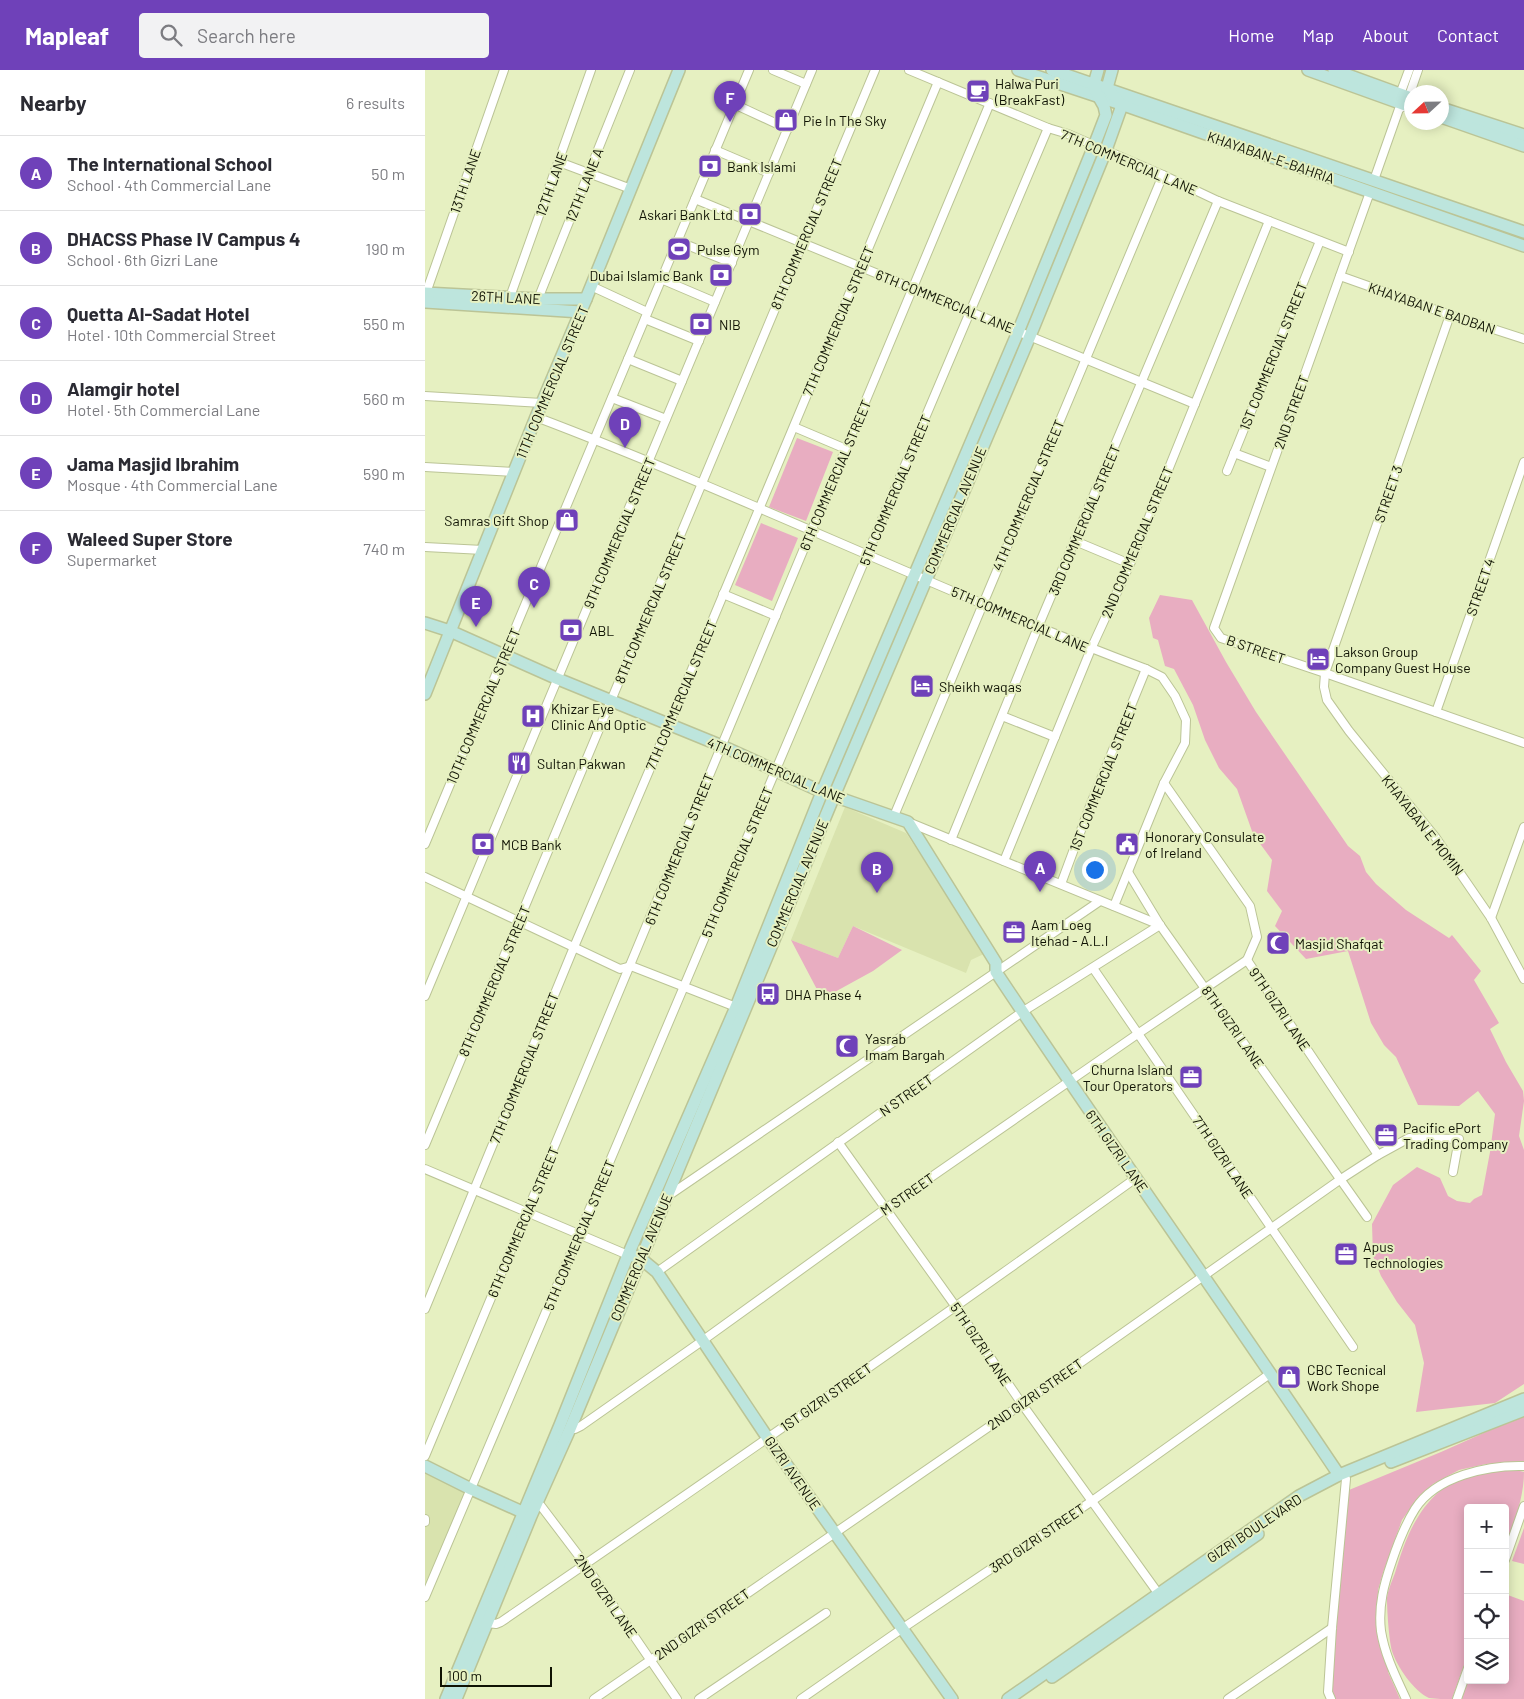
<!DOCTYPE html>
<meta charset="utf-8">
<style>
:root{--surface:#fff;--page:#f2f2f3;--text:#2b2b33;--muted:#7c7c81;--line:#e1e1e2;--accent:#6f41b9}
body{margin:0;font-family:Barlow,sans-serif;background:var(--page);color:var(--text)}
.controls{position:absolute;right:15px;bottom:15px;display:grid;overflow:hidden;border-radius:5px;box-shadow:0 2px 12px #0003}
.controls button{width:45px;height:45px;display:grid;place-items:center;padding:0;border:0;border-bottom:1px solid var(--line);background:var(--surface);color:var(--text);font:25px sans-serif}
.compass{position:absolute;left:979px;top:15px;width:45px;height:45px;border-radius:50%;background:var(--surface);box-shadow:0 2px 12px #0003;rotate:248deg}
.scale{position:absolute;left:15px;bottom:12px;width:112px;box-sizing:border-box;padding-left:5px;border:2px solid #0f1203;border-top:0;font-size:14px;line-height:18px;white-space:nowrap;color:#0f1203;-webkit-text-stroke:4px #e6f0c1;paint-order:stroke}
.you{position:absolute;left:669px;top:799px;width:18px;height:18px;margin:-12px;border:4px solid #fff;border-radius:50%;background:#1a73e8;box-shadow:0 0 0 8px #1a73e833}
.badge{display:grid;place-items:center;width:32px;height:32px;border-radius:50%;background:var(--accent);color:#fff;font-size:16px;font-weight:700}
.pin{position:absolute;translate:-50% -41px;filter:drop-shadow(0 1px 2px #0008)}
.pin::after{content:'';position:absolute;top:26px;width:18px;height:15px;background:inherit;clip-path:polygon(0 0,100% 0,50% 100%)}
.list{margin:0;padding:0;list-style:none}
h2{display:flex;justify-content:space-between;align-items:center;height:65px;margin:0;padding:0 20px;font-size:21px}
h2 small{font-size:16px;font-weight:400;color:var(--muted)}
.list li{display:grid;grid-template-columns:32px 1fr auto;gap:15px;align-items:center;box-sizing:border-box;height:75px;padding:0 20px;border-top:1px solid var(--line)}
.list b{display:block;font-size:19px;white-space:nowrap}
.list p{margin:0;font-size:16px;white-space:nowrap;color:var(--muted)}
.list em{font-size:16px;font-style:normal;color:var(--muted)}
.icon{flex:none;width:28px;height:28px;fill:none;stroke:currentColor;stroke-width:2;stroke-linecap:round;stroke-linejoin:round}
.map{position:relative;flex:none;width:1099px;height:1629px;overflow:hidden}
header{display:flex;align-items:center;gap:30px;box-sizing:border-box;height:70px;padding:0 25px;background:var(--accent);color:#fff}
header strong{font-size:24px}
nav{display:flex;gap:28px;margin-inline-start:auto;font-size:18px}
.search{width:350px;height:45px;background:var(--page);display:flex;align-items:center;gap:12px;box-sizing:border-box;padding:0 18px;border-radius:5px;color:var(--muted);font-size:19px}
main{display:flex}
aside{flex:1;background:var(--surface)}
.map>svg:first-child{display:block}
.built{fill:#d9e3ae}
.green{fill:#e8adc1}
.lines{fill:none;stroke-linecap:round;stroke-linejoin:round}
.street-casing{stroke:#bbc496;stroke-width:10}
.secondary-casing{stroke:#bbc496;stroke-width:14}
.street{stroke:#fff;stroke-width:8}
.secondary{stroke:#bde5dd;stroke-width:11}
.labels{text-anchor:middle;dominant-baseline:central;stroke-width:4;stroke-linejoin:round;paint-order:stroke}
.poi-label{font-size:14px;fill:#0f1203;stroke:#e6f0c1;text-anchor:start}
.street-label{font-size:14px;fill:#0f1203;stroke:#e6f0c1}
</style>
<header>
<strong>Mapleaf</strong>
<div class="search"><svg class="icon" aria-label="search" viewBox="0 0 24 24"><circle cx="10" cy="10" r="6"/><path d="M15 15l6 6"/></svg>Search here</div>
<nav><a>Home</a><a>Map</a><a>About</a><a>Contact</a></nav>
</header>
<main>
<aside>
<h2>Nearby<small>6 results</small></h2>
<ul class="list">
<li><span class="badge">A</span><div><b>The International School</b><p>School · 4th Commercial Lane</p></div><em>50 m</em></li>
<li><span class="badge">B</span><div><b>DHACSS Phase IV Campus 4</b><p>School · 6th Gizri Lane</p></div><em>190 m</em></li>
<li><span class="badge">C</span><div><b>Quetta Al-Sadat Hotel</b><p>Hotel · 10th Commercial Street</p></div><em>550 m</em></li>
<li><span class="badge">D</span><div><b>Alamgir hotel</b><p>Hotel · 5th Commercial Lane</p></div><em>560 m</em></li>
<li><span class="badge">E</span><div><b>Jama Masjid Ibrahim</b><p>Mosque · 4th Commercial Lane</p></div><em>590 m</em></li>
<li><span class="badge">F</span><div><b>Waleed Super Store</b><p>Supermarket</p></div><em>740 m</em></li>
</ul>
</aside>
<div class="map">
<svg width="1099" height="1629" viewBox="0 0 1099 1629">
<rect width="100%" height="100%" fill="#e6f0c1"/>
<!-- built -->
<g class="built">
<path d="M420,737L481,763L561,883L546,890L541,903L428,856L413,888L366,870Z"/>
<path d="M0,1402L44,1421L0,1520Z"/>
</g>
<!-- green -->
<g class="green">
<path d="M372,368L408,382L381,451L344,437Z"/>
<path d="M336,453L373,468L347,531L310,515Z"/>
<path d="M735,525L767,530L801,592L831,642L923,776L935,786L941,802L951,814L981,840L1024,868L1027,865L1056,901L1049,910L1074,953L1065,959L1081,992L1098,1021L1099,1031L1094,1066L1099,1080V1314L1070,1333L991,1342L999,1293L990,1255L972,1232L956,1206L948,1186L947,1154L968,1115L992,1097L1015,1108L1023,1126L1032,1131L1045,1133L1049,1129L1057,1125L1065,1082L1070,1044L1053,1021L1034,1036L993,1035L971,987L959,975L946,953L923,881L881,889L850,856L857,841L842,821L847,790L828,764L812,719L794,698L780,670L768,635L749,599L740,596L733,570L728,568L724,548Z"/>
<path d="M428,856L477,880L448,901L397,929L366,870L413,888Z"/>
<path d="M1099,1345V1392L1061,1394L1034,1400L1008,1414L994,1426L977,1450L958,1503L953,1520L952,1559L955,1562L967,1600L963,1602L975,1629H910L907,1621L910,1545L924,1420L1016,1382Z"/>
<path d="M1091,1400L1099,1402C1099,1431 1086,1458 1080,1485V1438H1043V1584L1027,1629C1020,1629 1011,1629 1004,1628C989,1621 972,1597 967,1581C964,1570 962,1541 962,1528C963,1520 967,1511 970,1503C979,1473 990,1442 1015,1421C1035,1404 1065,1402 1091,1400Z"/>
<path d="M1099,1458V1494L1087,1491Z"/>
<path d="M1080,1524L1099,1531V1629H1037L1043,1610H1080Z"/>
</g>
<g class="lines">
<!-- street casing -->
<g class="street-casing">
<g id="street">
<path d="M348,0L381,14"/>
<path d="M484,0L623,58L643,64L738,105L793,131L924,182"/>
<path d="M974,27L984,0"/>
<path d="M309,34L363,59"/>
<path d="M290,80L344,103"/>
<path d="M134,92L206,119"/>
<path d="M949,110L974,39L981,35L993,0"/>
<path d="M945,122L789,558L796,568L900,603L1099,673"/>
<path d="M270,129L770,334"/>
<path d="M252,171L307,193"/>
<path d="M915,206L1025,245L1099,269"/>
<path d="M236,209L290,232"/>
<path d="M166,216L222,242"/>
<path d="M1,223L79,0"/>
<path d="M85,227L166,0"/>
<path d="M113,229L205,0"/>
<path d="M1025,245L900,603L899,617L902,630L924,661L1011,768L1066,848L1099,909"/>
<path d="M220,249L274,271"/>
<path d="M203,289L257,311"/>
<path d="M0,326L117,333"/>
<path d="M187,328L241,349"/>
<path d="M111,347C317,425 515,522 721,599L737,607L750,626L761,650L760,673L739,713L689,836"/>
<path d="M369,357L421,379"/>
<path d="M809,383L846,397"/>
<path d="M0,397L89,402"/>
<path d="M802,401L895,171"/>
<path d="M650,471L705,494"/>
<path d="M0,477L58,480"/>
<path d="M298,524L351,546"/>
<path d="M1011,642L1099,392"/>
<path d="M577,646L630,667"/>
<path d="M739,713L825,836L832,867L822,890"/>
<path d="M469,746L738,105"/>
<path d="M483,752L735,855"/>
<path d="M526,770L613,557L793,131"/>
<path d="M0,774L324,0"/>
<path d="M579,791L666,579L705,494L844,151"/>
<path d="M703,802L735,855L942,1147"/>
<path d="M0,807L195,899L206,896L311,937"/>
<path d="M636,814L665,736L721,599"/>
<path d="M1066,848L1099,757"/>
<path d="M822,890L953,1085"/>
<path d="M668,898L928,1277"/>
<path d="M0,926L387,0"/>
<path d="M413,1072L531,1237L597,1334L733,1523"/>
<path d="M0,1075L450,0"/>
<path d="M0,1099L203,1185"/>
<path d="M226,1135L240,1128L675,831"/>
<path d="M232,1202L597,942L735,855"/>
<path d="M0,1239L149,877L244,654L513,12"/>
<path d="M145,1359H150L156,1356L277,1271L460,1139L714,963L822,890"/>
<path d="M0,1386L565,33"/>
<path d="M108,1431L116,1436L160,1494L252,1629"/>
<path d="M0,1452V1449"/>
<path d="M1080,1490L1099,1436"/>
<path d="M0,1527L623,58"/>
<path d="M62,1553L71,1554L76,1552C289,1406 501,1259 711,1108"/>
<path d="M169,1629L597,1334L916,1109L953,1085L984,1068L1034,1069L1028,1102"/>
<path d="M274,1629L401,1543"/>
<path d="M376,1629L478,1558L667,1431L846,1303"/>
<path d="M803,1629L907,1558"/>
<path d="M906,1629L903,1622L907,1558L921,1409"/>
<path d="M981,1629C971,1607 960,1586 956,1561C953,1536 959,1514 967,1491C973,1473 980,1455 990,1439C1011,1406 1063,1395 1099,1396"/>
<path d="M1032,1629L1043,1598"/>
</g>
</g>
<!-- secondary casing -->
<g class="secondary-casing">
<g id="secondary">
<path d="M593,0L696,34L1099,176"/>
<path d="M627,0L1099,162"/>
<path d="M883,0L986,37"/>
<path d="M909,0L986,28"/>
<path d="M1016,38L1099,65"/>
<path d="M1016,47L1099,76"/>
<path d="M0,223L113,229H161"/>
<path d="M0,232L156,242"/>
<path d="M0,553L25,561L133,609L297,676L397,722L483,752L571,893V902C683,1071 801,1236 914,1405"/>
<path d="M0,624L111,347L161,229L254,0"/>
<path d="M208,1186L215,1188L232,1202L342,1367L527,1629"/>
<path d="M966,1392L1099,1340"/>
<path d="M0,1396L46,1419L104,1445"/>
<path d="M627,1607L833,1464"/>
<path d="M21,1629L135,1355L203,1185L311,937L397,722L593,262L669,76L681,45L679,36L671,22L669,14L673,0"/>
<path d="M31,1629L106,1446L145,1359L409,726L605,266L681,80L696,38V34L682,18L687,0"/>
<path d="M583,1629L874,1426L914,1405L1099,1329"/>
</g>
</g>
<!-- street -->
<use href="#street" class="street"/>
<!-- secondary -->
<use href="#secondary" class="secondary"/>
</g>
<!-- icons -->
<defs>
<g id="cafe-square" transform="scale(1.25)"><rect x="-9" y="-9" width="18" height="18" rx="4" fill="#6f41b9" stroke="#e6f0c1"/><path d="M-5.5-4.5H6V0H3Q3 3.5 0 3.5H-2.5Q-5.5 3.5-5.5 0ZM3-3.2v2h1.7v-2ZM-6 4.5H4V6H-6Z" fill="#fff"/></g>
<g id="shop-square" transform="scale(1.25)"><rect x="-9" y="-9" width="18" height="18" rx="4" fill="#6f41b9" stroke="#e6f0c1"/><path d="M-5-2.5h2.3a2.7 3.5 0 0 1 5.4 0H5L5.5 6h-11ZM-1.5-2.5h3a1.5 2.3 0 0 0-3 0Z" fill="#fff"/></g>
<g id="bank-square" transform="scale(1.25)"><rect x="-9" y="-9" width="18" height="18" rx="4" fill="#6f41b9" stroke="#e6f0c1"/><path d="M-6-4H6V4H-6ZM0-2.3a2.3 2.3 0 1 0 0 4.6a2.3 2.3 0 1 0 0-4.6Z" fill="#fff"/></g>
<g id="stadium-square" transform="scale(1.25)"><rect x="-9" y="-9" width="18" height="18" rx="4" fill="#6f41b9" stroke="#e6f0c1"/><path d="M0-5a6.5 5 0 1 0 0 10a6.5 5 0 1 0 0-10ZM-3.5-1.8h7v3.6h-7Z" fill="#fff"/></g>
<g id="hotel-square" transform="scale(1.25)"><rect x="-9" y="-9" width="18" height="18" rx="4" fill="#6f41b9" stroke="#e6f0c1"/><path d="M-6-4.5h1.5V1H6V5H4.5V3h-9V5H-6ZM-4 0a1.8 1.8 0 1 1 3.6 0ZM.5 0V-2.5h3Q6-2.5 6 0Z" fill="#fff"/></g>
<g id="hospital-square" transform="scale(1.25)"><rect x="-9" y="-9" width="18" height="18" rx="4" fill="#6f41b9" stroke="#e6f0c1"/><path d="M-5-5h3v3.5h4V-5h3V5h-3V1.5h-4V5h-3Z" fill="#fff"/></g>
<g id="restaurant-square" transform="scale(1.25)"><rect x="-9" y="-9" width="18" height="18" rx="4" fill="#6f41b9" stroke="#e6f0c1"/><path d="M-5-6h1v4h1v-4h1v4h1v-4h1v5L-1.5 .5V6h-2V.5L-5-1ZM5-6V6H3V1.5H1.5Q1.5-4 5-6Z" fill="#fff"/></g>
<g id="civic-square" transform="scale(1.25)"><rect x="-9" y="-9" width="18" height="18" rx="4" fill="#6f41b9" stroke="#e6f0c1"/><path d="M-.6-6.5H3V-4.5H.6V-3L4-1V1h2V6H-6V1h2V-1L-.6-3ZM-1.2 2.5V6h2.4V2.5Z" fill="#fff"/></g>
<g id="office-square" transform="scale(1.25)"><rect x="-9" y="-9" width="18" height="18" rx="4" fill="#6f41b9" stroke="#e6f0c1"/><path d="M-6-3h4V-5.5h4V-3h4V5H-6ZM-1-4.5V-3h2v-1.5ZM-6 0V1H6V0Z" fill="#fff"/></g>
<g id="mosque-square" transform="scale(1.25)"><rect x="-9" y="-9" width="18" height="18" rx="4" fill="#6f41b9" stroke="#e6f0c1"/><path d="M3.5-4.9A6 6 0 1 0 3.5 4.9A5 5 0 1 1 3.5-4.9Z" fill="#fff"/></g>
<g id="bus-square" transform="scale(1.25)"><rect x="-9" y="-9" width="18" height="18" rx="4" fill="#6f41b9" stroke="#e6f0c1"/><path d="M-5-6H5V4H4V6H2V4H-2V6H-4V4H-5ZM-3.5-4V0h7V-4ZM-3.5 1.2v1.5H-2V1.2ZM2 1.2v1.5H3.5V1.2Z" fill="#fff"/></g>
</defs>
<g fill-rule="evenodd">
<use href="#cafe-square" x="553" y="21"/>
<use href="#shop-square" x="361" y="50"/>
<use href="#bank-square" x="285" y="96"/>
<use href="#bank-square" x="325" y="144"/>
<use href="#stadium-square" x="254" y="179"/>
<use href="#bank-square" x="296" y="205"/>
<use href="#bank-square" x="276" y="254"/>
<use href="#shop-square" x="142" y="450"/>
<use href="#bank-square" x="146" y="560"/>
<use href="#hotel-square" x="893" y="589"/>
<use href="#hotel-square" x="497" y="616"/>
<use href="#hospital-square" x="108" y="646"/>
<use href="#restaurant-square" x="94" y="693"/>
<use href="#bank-square" x="58" y="774"/>
<use href="#civic-square" x="702" y="774"/>
<use href="#office-square" x="589" y="862"/>
<use href="#mosque-square" x="853" y="873"/>
<use href="#bus-square" x="343" y="924"/>
<use href="#mosque-square" x="422" y="976"/>
<use href="#office-square" x="766" y="1007"/>
<use href="#office-square" x="961" y="1065"/>
<use href="#office-square" x="921" y="1184"/>
<use href="#shop-square" x="864" y="1307"/>
</g>
<g class="labels">
<!-- poi labels -->
<g class="poi-label">
<text x="570" y="13">Halwa Puri<tspan x="570" dy="16">(BreakFast)</tspan></text>
<text x="378" y="50">Pie In The Sky</text>
<text x="302" y="96">Bank Islami</text>
<text x="308" y="144" text-anchor="end">Askari Bank Ltd</text>
<text x="272" y="179">Pulse Gym</text>
<text x="278" y="205" text-anchor="end">Dubai Islamic Bank</text>
<text x="294" y="254">NIB</text>
<text x="124" y="450" text-anchor="end">Samras Gift Shop</text>
<text x="164" y="560">ABL</text>
<text x="910" y="581">Lakson Group<tspan x="910" dy="16">Company Guest House</tspan></text>
<text x="514" y="616">Sheikh waqas</text>
<text x="126" y="638">Khizar Eye<tspan x="126" dy="16">Clinic And Optic</tspan></text>
<text x="112" y="693">Sultan Pakwan</text>
<text x="720" y="766">Honorary Consulate<tspan x="720" dy="16">of Ireland</tspan></text>
<text x="76" y="774">MCB Bank</text>
<text x="606" y="854">Aam Loeg<tspan x="606" dy="16">Itehad - A.L.I</tspan></text>
<text x="870" y="873">Masjid Shafqat</text>
<text x="360" y="924">DHA Phase 4</text>
<text x="440" y="968">Yasrab<tspan x="440" dy="16">Imam Bargah</tspan></text>
<text x="748" y="999" text-anchor="end">Churna Island<tspan x="748" dy="16">Tour Operators</tspan></text>
<text x="978" y="1057">Pacific ePort<tspan x="978" dy="16">Trading Company</tspan></text>
<text x="938" y="1176">Apus<tspan x="938" dy="16">Technologies</tspan></text>
<text x="882" y="1299">CBC Tecnical<tspan x="882" dy="16">Work Shope</tspan></text>
</g>
<!-- street labels -->
<g class="street-label">
<text transform="translate(846 87) rotate(19)">KHAYABAN-E-BAHRIA</text>
<text transform="translate(704 92) rotate(23)">7TH COMMERCIAL LANE</text>
<text transform="translate(40 111) rotate(-71)">13TH LANE</text>
<text transform="translate(126 114) rotate(-70)">12TH LANE</text>
<text transform="translate(159 115) rotate(-68)">12TH LANE A</text>
<text transform="translate(381 164) rotate(-67)">8TH COMMERCIAL STREET</text>
<text transform="translate(81 227) rotate(3)">26TH LANE</text>
<text transform="translate(520 231) rotate(22)">6TH COMMERCIAL LANE</text>
<text transform="translate(1007 238) rotate(19)">KHAYABAN E BADBAN</text>
<text transform="translate(413 251) rotate(-67)">7TH COMMERCIAL STREET</text>
<text transform="translate(848 286) rotate(-68)">1ST COMMERCIAL STREET</text>
<text transform="translate(127 312) rotate(-67)">11TH COMMERCIAL STREET</text>
<text transform="translate(866 342) rotate(-70)">2ND STREET</text>
<text transform="translate(410 405) rotate(-67)">6TH COMMERCIAL STREET</text>
<text transform="translate(470 420) rotate(-67)">5TH COMMERCIAL STREET</text>
<text transform="translate(963 424) rotate(-71)">STREET 3</text>
<text transform="translate(603 425) rotate(-67)">4TH COMMERCIAL STREET</text>
<text transform="translate(530 440) rotate(-67)">COMMERCIAL AVENUE</text>
<text transform="translate(659 450) rotate(-67)">3RD COMMERCIAL STREET</text>
<text transform="translate(194 463) rotate(-67)">9TH COMMERCIAL STREET</text>
<text transform="translate(712 472) rotate(-67)">2ND COMMERCIAL STREET</text>
<text transform="translate(1055 517) rotate(-71)">STREET 4</text>
<text transform="translate(225 538) rotate(-67)">8TH COMMERCIAL STREET</text>
<text transform="translate(595 549) rotate(23)">5TH COMMERCIAL LANE</text>
<text transform="translate(831 579) rotate(19)">B STREET</text>
<text transform="translate(256 625) rotate(-67)">7TH COMMERCIAL STREET</text>
<text transform="translate(58 636) rotate(-67)">10TH COMMERCIAL STREET</text>
<text transform="translate(351 700) rotate(23)">4TH COMMERCIAL LANE</text>
<text transform="translate(678 707) rotate(-68)">1ST COMMERCIAL STREET</text>
<text transform="translate(998 755) rotate(52)">KHAYABAN E MOMIN</text>
<text transform="translate(254 779) rotate(-68)">6TH COMMERCIAL STREET</text>
<text transform="translate(312 792) rotate(-67)">5TH COMMERCIAL STREET</text>
<text transform="translate(372 813) rotate(-67)">COMMERCIAL AVENUE</text>
<text transform="translate(69 911) rotate(-67)">8TH COMMERCIAL STREET</text>
<text transform="translate(855 939) rotate(56)">9TH GIZRI LANE</text>
<text transform="translate(808 957) rotate(55)">8TH GIZRI LANE</text>
<text transform="translate(99 998) rotate(-68)">7TH COMMERCIAL STREET</text>
<text transform="translate(481 1025) rotate(-35)">N STREET</text>
<text transform="translate(692 1081) rotate(55)">6TH GIZRI LANE</text>
<text transform="translate(798 1087) rotate(56)">7TH GIZRI LANE</text>
<text transform="translate(482 1124) rotate(-35)">M STREET</text>
<text transform="translate(98 1152) rotate(-67)">6TH COMMERCIAL STREET</text>
<text transform="translate(154 1165) rotate(-67)">5TH COMMERCIAL STREET</text>
<text transform="translate(216 1187) rotate(-67)">COMMERCIAL AVENUE</text>
<text transform="translate(556 1274) rotate(56)">5TH GIZRI LANE</text>
<text transform="translate(610 1324) rotate(-35)">2ND GIZRI STREET</text>
<text transform="translate(401 1327) rotate(-35)">1ST GIZRI STREET</text>
<text transform="translate(368 1403) rotate(55)">GIZRI AVENUE</text>
<text transform="translate(829 1458) rotate(-34)">GIZRI BOULEVARD</text>
<text transform="translate(612 1468) rotate(-34)">3RD GIZRI STREET</text>
<text transform="translate(181 1526) rotate(55)">2ND GIZRI LANE</text>
<text transform="translate(277 1554) rotate(-35)">2ND GIZRI STREET</text>
</g>
</g>
</svg>
<div class="controls">
<button>+</button>
<button>−</button>
<button><svg class="icon" aria-label="locate" viewBox="0 0 24 24"><circle cx="12" cy="12" r="6"/><path d="M12 2v4M12 18v4M2 12h4M18 12h4"/></svg></button>
<button><svg class="icon" aria-label="layers" viewBox="0 0 24 24"><path d="M12 4l9 5-9 5-9-5zM3 14l9 5 9-5"/></svg></button>
</div>
<svg class="compass" viewBox="-18 -18 36 36"><path d="M0-13l5 13h-10z" fill="#e53935"/><path d="M0 13l5-13h-10z" fill="#7c7c81"/></svg>
<div class="scale">100 m</div>
<div class="you"></div>
<div class="pin badge" style="left:615px;top:822px">A</div>
<div class="pin badge" style="left:452px;top:823px">B</div>
<div class="pin badge" style="left:109px;top:538px">C</div>
<div class="pin badge" style="left:200px;top:378px">D</div>
<div class="pin badge" style="left:51px;top:557px">E</div>
<div class="pin badge" style="left:305px;top:52px">F</div>
</div>
</main>
